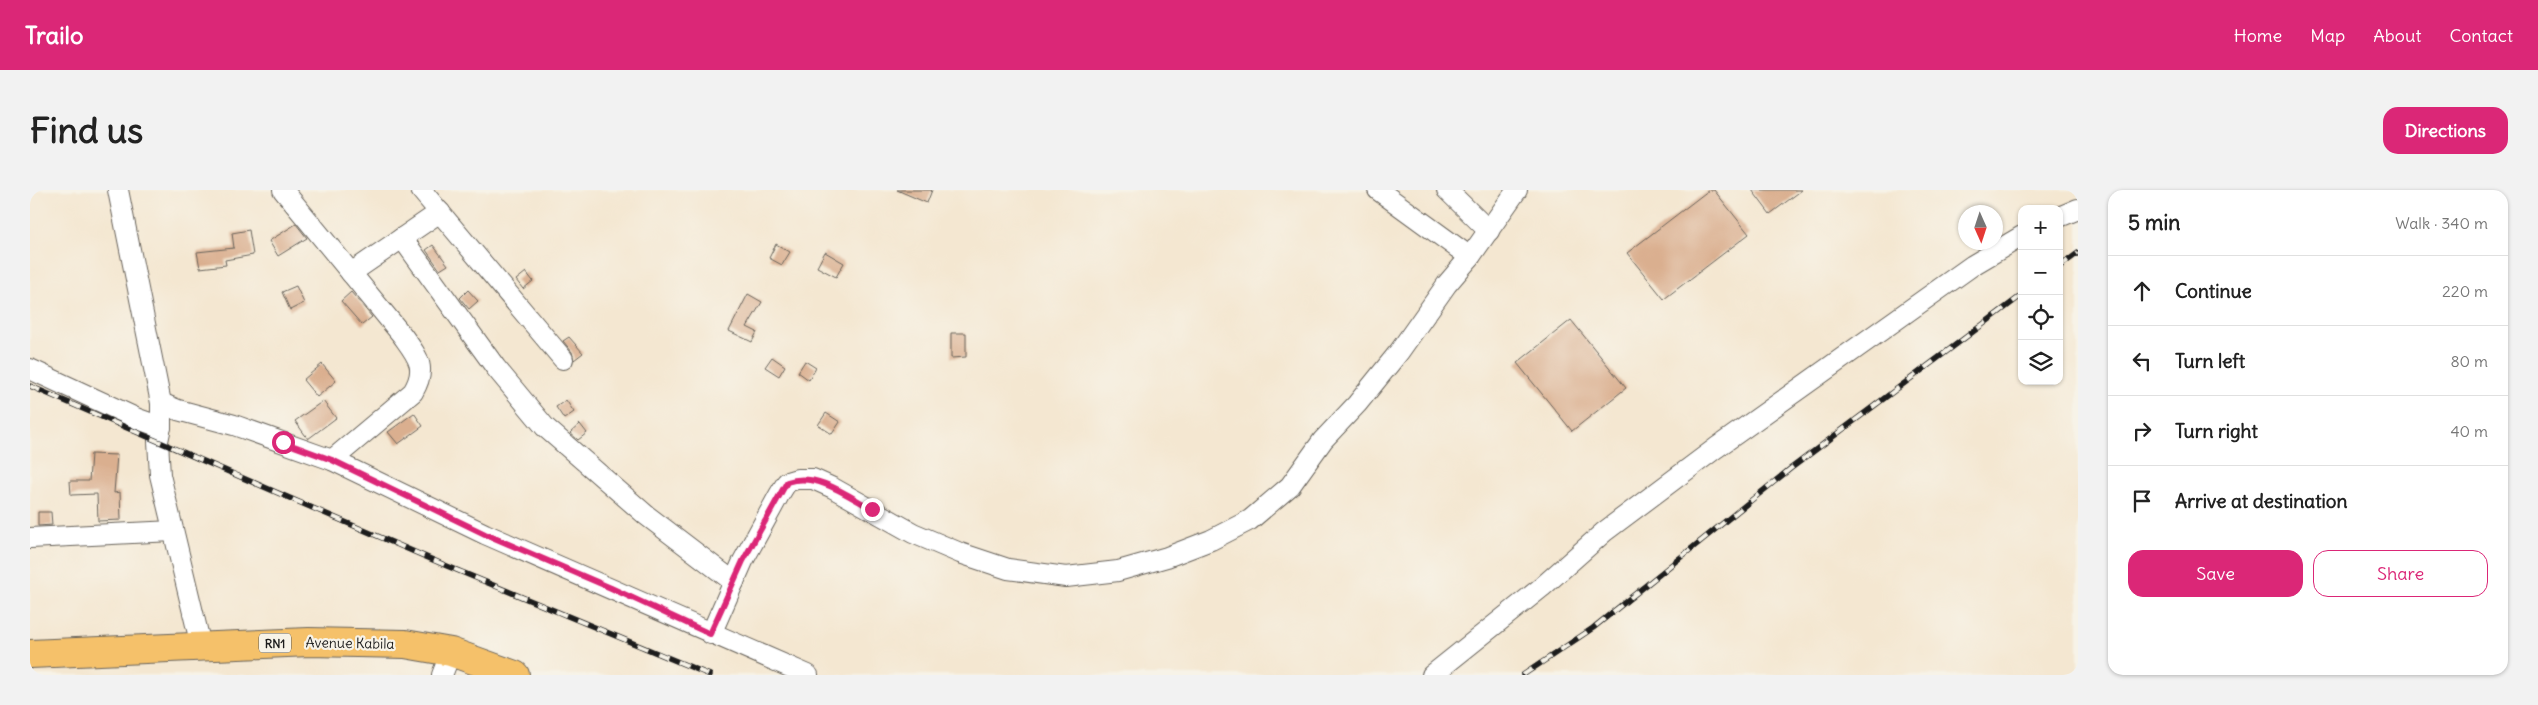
<!DOCTYPE html>
<meta charset="utf-8">
<style>
:root{--surface:#fff;--page:#f2f2f2;--text:#222;--muted:#767676;--line:#e0e0e0;--accent:#db2777}
body{margin:0;font-family:Delius,sans-serif;background:var(--page);color:var(--text)}
.controls{position:absolute;right:15px;top:15px;display:grid;overflow:hidden;border-radius:10px;box-shadow:0 1px 4px #0004}
.controls button{width:45px;height:45px;display:grid;place-items:center;padding:0;border:0;border-bottom:1px solid var(--line);background:var(--surface);color:var(--text);font:25px sans-serif}
.compass{position:absolute;left:1928px;top:15px;width:45px;height:45px;border-radius:50%;background:var(--surface);box-shadow:0 1px 4px #0004;rotate:177deg}
.stop{position:absolute;width:15px;height:15px;margin:-11px;border:4px solid #db2777;border-radius:50%;background:#fff}
.stop.end{background:#db2777;border-color:#fff;box-shadow:0 1px 5px #0008}
.list{margin:0;padding:0;list-style:none}
h2{display:flex;justify-content:space-between;align-items:center;height:65px;margin:0;padding:0 20px;font-size:21px}
h2 small{font-size:16px;font-weight:400;color:var(--muted)}
.list li{display:grid;grid-template-columns:32px 1fr auto;gap:15px;align-items:center;box-sizing:border-box;height:70px;padding:0 20px;border-top:1px solid var(--line)}
.list b{display:block;font-size:19px;white-space:nowrap}
.list em{font-size:16px;font-style:normal;color:var(--muted)}
.actions{display:flex;gap:10px;padding:15px 20px}
.actions a{flex:1;padding:11px 0;border:1px solid var(--accent);border-radius:15px;text-align:center;font-size:18px;color:var(--accent)}
.actions .main{background:var(--accent);color:#fff}
.icon{flex:none;width:28px;height:28px;fill:none;stroke:currentColor;stroke-width:2;stroke-linecap:round;stroke-linejoin:round}
.map{position:relative;flex:none;width:2048px;height:485px;overflow:hidden;border-radius:15px}
header{display:flex;align-items:center;gap:30px;box-sizing:border-box;height:70px;padding:0 25px;background:var(--accent);color:#fff}
header strong{font-size:24px}
nav{display:flex;gap:28px;margin-inline-start:auto;font-size:18px}
.intro{display:flex;align-items:center;justify-content:space-between;box-sizing:border-box;height:120px;padding:0 30px}
h1{margin:0;font-size:35px}
.button{padding:12px 22px;border-radius:15px;background:var(--accent);color:#fff;font-size:18px;font-weight:700}
main{display:flex;gap:30px;padding:0 30px}
aside{flex:1;background:var(--surface);border-radius:15px;box-shadow:0 1px 4px #0004}
.map>svg:first-child{display:block}
.building{fill:#daaf8f}
.lines{fill:none;stroke-linecap:round;stroke-linejoin:round}
.minor-casing{stroke:#68635b;stroke-width:22}
.highway-casing{stroke:#68635b;stroke-width:30}
.minor{stroke:#fff;stroke-width:20}
.highway{stroke:#f5c16b;stroke-width:28}
.rail-casing{stroke:#1c1c1c;stroke-width:5.5}
.rail{stroke:#f7f3e8;stroke-width:4;stroke-dasharray:11;stroke-linecap:butt}
.route{stroke:#db2777;stroke-width:6}
.labels{text-anchor:middle;dominant-baseline:central;stroke-width:4.5;stroke-linejoin:round;paint-order:stroke}
.shield{fill:#f7f3e8;stroke:#5e5c59;stroke-width:1}
.shield-label{font-size:12px;font-weight:bold;fill:#1c1c1c}
.street-label{font-size:14px;fill:#1c1c1c;stroke:#f7f3e8}
</style>
<header>
<strong>Trailo</strong>
<nav><a>Home</a><a>Map</a><a>About</a><a>Contact</a></nav>
</header>
<div class="intro"><h1>Find us</h1><a class="button">Directions</a></div>
<main>
<div class="map">
<svg width="2048" height="485" viewBox="0 0 2048 485">
<rect width="100%" height="100%" fill="#f7f3e8"/>
<filter id="ink" filterUnits="userSpaceOnUse"><feTurbulence type="fractalNoise" baseFrequency=".02" numOctaves="2"/><feDisplacementMap in="SourceGraphic" scale="10" xChannelSelector="R" yChannelSelector="G"/><feConvolveMatrix kernelMatrix="1 2 1 2 8 2 1 2 1" color-interpolation-filters="sRGB"/></filter>
<filter id="wash" filterUnits="userSpaceOnUse"><feTurbulence type="fractalNoise" baseFrequency=".0096" numOctaves="4" result="noise"/><feDisplacementMap in="SourceGraphic" scale="20" xChannelSelector="R" yChannelSelector="G"/><feGaussianBlur stdDeviation="1.12" result="paint"/><feColorMatrix in="noise" values="0 0 0 0 0 0 0 0 0 0 0 0 0 0 0 0 0 1.4 0 .05"/><feComposite in="paint" operator="in"/></filter>
<g filter="url(#wash)">
<rect width="100%" height="100%" fill="#f4e7d1"/>
<g id="blocks">
<!-- building -->
<g class="building">
<path d="M867,0H902L897,13Z"/>
<path d="M1679,0H1684L1719,44L1634,109L1597,63Z"/>
<path d="M1722,0H1772L1740,24Z"/>
<path d="M266,34L277,48L248,66L239,51Z"/>
<path d="M219,40L223,65L195,70L196,75L170,78L167,62L204,58L202,43Z"/>
<path d="M746,54L760,62L752,75L739,68Z"/>
<path d="M403,55L418,75L410,80L396,60Z"/>
<path d="M795,62L814,73L806,87L787,77Z"/>
<path d="M496,82L503,91L493,99L486,90Z"/>
<path d="M266,96L274,113L260,120L252,102Z"/>
<path d="M438,100L448,111L439,119L430,108Z"/>
<path d="M321,102L342,127L332,135L311,111Z"/>
<path d="M718,104L732,112L717,137L727,142L722,152L699,141Z"/>
<path d="M1541,130L1596,198L1542,241L1487,173Z"/>
<path d="M921,143H936V167L921,168Z"/>
<path d="M539,147L553,163L544,170L542,162L533,151Z"/>
<path d="M742,167L755,176L749,186L735,177Z"/>
<path d="M775,171L786,178L779,190L768,182Z"/>
<path d="M292,174L306,191L287,207L273,190Z"/>
<path d="M536,210L544,222L534,229L526,217Z"/>
<path d="M293,211L306,228L278,249L265,231Z"/>
<path d="M384,223L393,236L368,254L358,242Z"/>
<path d="M796,223L810,232L802,244L788,235Z"/>
<path d="M550,234L557,243L548,250L540,243Z"/>
<path d="M61,264L87,265L84,303L90,302L91,330L68,331L67,304L41,305L40,291H59Z"/>
<path d="M8,322H21L22,335L8,336Z"/>
</g>
</g>
</g>
<g filter="url(#ink)">
<use href="#blocks" fill-opacity="0" stroke="#68635b" stroke-width="1"/>
<g class="lines">
<!-- minor casing -->
<g class="minor-casing">
<g id="minor">
<path d="M88,0L131,213V237L128,251L130,285L171,456"/>
<path d="M253,0L372,145C387,166 398,177 383,202L302,270"/>
<path d="M391,0L533,169"/>
<path d="M1348,0L1440,67"/>
<path d="M1417,0L1459,41"/>
<path d="M2029,27L2048,19"/>
<path d="M372,48L466,178L515,237L616,325L704,392"/>
<path d="M321,83L410,22"/>
<path d="M0,179L108,229L131,237"/>
<path d="M131,213L148,220L204,235L302,270L455,344L778,485"/>
<path d="M0,348L143,341"/>
<path d="M681,444L713,371L749,305L757,292L767,289H783L803,298L883,343L930,363L978,379L1036,387L1088,381L1137,367L1181,350L1220,330L1260,296L1293,250L1327,214L1369,162L1417,94L1440,67L1487,0"/>
<path d="M412,485L421,462"/>
<path d="M1402,485L1512,397L1574,342L1686,258L1943,75L1992,46"/>
</g>
</g>
<!-- highway casing -->
<g class="highway-casing">
<path id="highway" d="M0,464L279,452L375,454L421,462L485,485"/>
</g>
<!-- minor -->
<use href="#minor" class="minor"/>
<!-- highway -->
<use href="#highway" class="highway"/>
<!-- rail casing -->
<g class="rail-casing">
<g id="rail">
<path d="M2029,77L2048,63"/>
<path d="M0,196L417,376L680,485"/>
<path d="M1493,485L1563,438L1760,279L1992,105"/>
</g>
</g>
<!-- rail -->
<use href="#rail" class="rail"/>
</g>
</g>
<g class="lines" filter="url(#ink)">
<!-- route -->
<path class="route" d="M253,252L302,270L455,344L581,398L680,444L713,371L757,292C787,282 817,305 842,319"/>
</g>
<g class="labels">
<!-- shield labels -->
<rect class="shield" x="229" y="443.5" width="32" height="19" rx="4"/>
<g class="shield-label">
<text x="245" y="453">RN1</text>
</g>
<!-- street labels -->
<g class="street-label">
<text transform="translate(320 453) rotate(1)">Avenue Kabila</text>
</g>
</g>
</svg>
<div class="controls">
<button>+</button>
<button>−</button>
<button><svg class="icon" aria-label="locate" viewBox="0 0 24 24"><circle cx="12" cy="12" r="6"/><path d="M12 2v4M12 18v4M2 12h4M18 12h4"/></svg></button>
<button><svg class="icon" aria-label="layers" viewBox="0 0 24 24"><path d="M12 4l9 5-9 5-9-5zM3 14l9 5 9-5"/></svg></button>
</div>
<svg class="compass" viewBox="-18 -18 36 36"><path d="M0-13l5 13h-10z" fill="#e53935"/><path d="M0 13l5-13h-10z" fill="#767676"/></svg>
<div class="stop" style="left:253px;top:252px"></div>
<div class="stop end" style="left:842px;top:319px"></div>
</div>
<aside>
<h2>5 min<small>Walk · 340 m</small></h2>
<ul class="list">
<li><svg class="icon" aria-label="ahead" viewBox="0 0 24 24"><path d="M12 20V5M6 11l6-6 6 6"/></svg><div><b>Continue</b></div><em>220 m</em></li>
<li><svg class="icon" aria-label="left" viewBox="0 0 24 24"><path d="M17 20v-9H6M10 6l-5 5 5 5"/></svg><div><b>Turn left</b></div><em>80 m</em></li>
<li><svg class="icon" aria-label="right" viewBox="0 0 24 24"><path d="M7 20v-9h11M14 6l5 5-5 5"/></svg><div><b>Turn right</b></div><em>40 m</em></li>
<li><svg class="icon" aria-label="arrive" viewBox="0 0 24 24"><path d="M6 21V4h12l-3 4 3 4H6"/></svg><div><b>Arrive at destination</b></div></li>
</ul>
<div class="actions"><a class="main">Save</a><a>Share</a></div>
</aside>
</main>
